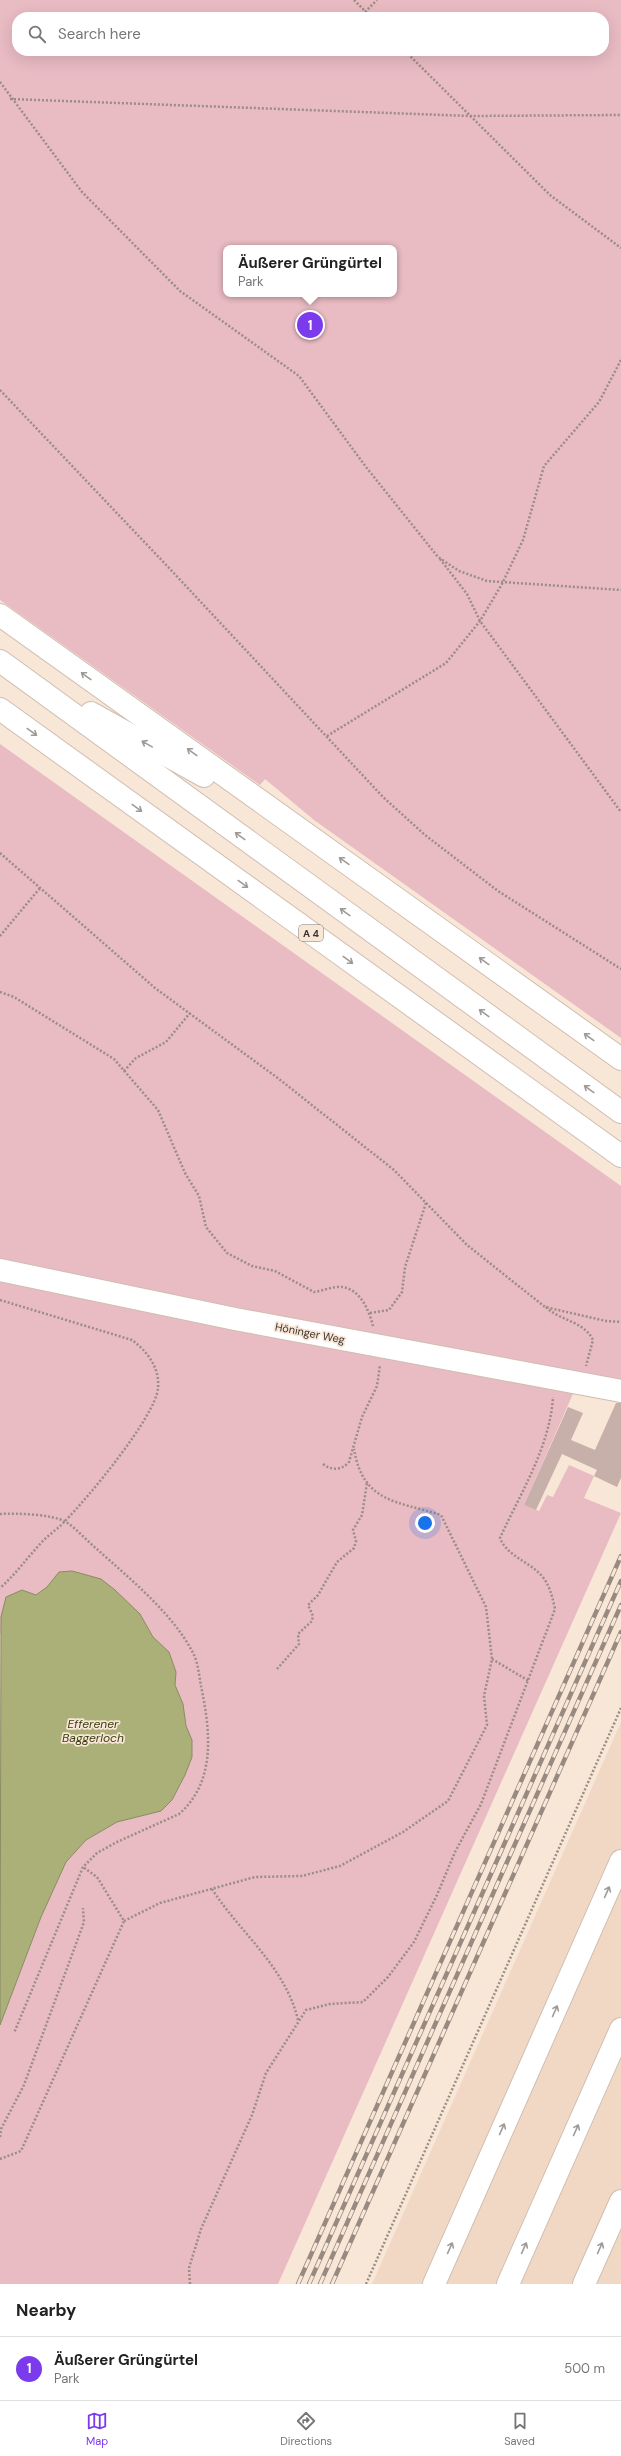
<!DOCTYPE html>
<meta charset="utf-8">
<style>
:root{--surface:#fff;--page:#f2f2f2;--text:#222;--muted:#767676;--line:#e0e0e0;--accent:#7c3aed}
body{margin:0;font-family:"DM Sans",sans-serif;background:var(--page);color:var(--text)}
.you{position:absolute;left:425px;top:1523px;width:14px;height:14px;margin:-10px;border:3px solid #fff;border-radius:50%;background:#1a73e8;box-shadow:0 0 0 6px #1a73e833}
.badge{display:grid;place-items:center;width:26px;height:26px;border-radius:50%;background:var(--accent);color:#fff;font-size:13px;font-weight:700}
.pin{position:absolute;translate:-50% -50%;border:2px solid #fff;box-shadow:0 1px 4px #0006}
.popup{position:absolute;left:223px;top:245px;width:174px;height:52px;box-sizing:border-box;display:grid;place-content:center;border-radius:8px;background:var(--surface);filter:drop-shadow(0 1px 3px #0005);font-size:13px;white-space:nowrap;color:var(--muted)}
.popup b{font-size:15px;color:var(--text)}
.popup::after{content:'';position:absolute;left:50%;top:100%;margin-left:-8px;border:8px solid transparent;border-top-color:var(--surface)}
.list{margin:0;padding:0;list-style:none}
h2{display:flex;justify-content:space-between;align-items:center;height:52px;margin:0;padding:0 16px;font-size:17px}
h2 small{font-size:13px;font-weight:400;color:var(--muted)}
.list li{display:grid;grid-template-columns:26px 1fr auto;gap:12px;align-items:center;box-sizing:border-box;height:64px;padding:0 16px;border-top:1px solid var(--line)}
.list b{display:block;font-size:15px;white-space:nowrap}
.list p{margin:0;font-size:13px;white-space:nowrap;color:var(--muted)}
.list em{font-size:13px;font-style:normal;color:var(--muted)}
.icon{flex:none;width:22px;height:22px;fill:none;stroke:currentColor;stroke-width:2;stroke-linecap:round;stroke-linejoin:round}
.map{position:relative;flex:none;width:621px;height:2284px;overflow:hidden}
.search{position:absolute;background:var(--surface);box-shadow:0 4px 16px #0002;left:12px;right:12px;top:12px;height:44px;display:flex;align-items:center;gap:10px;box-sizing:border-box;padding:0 14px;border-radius:16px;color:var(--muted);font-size:15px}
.sheet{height:116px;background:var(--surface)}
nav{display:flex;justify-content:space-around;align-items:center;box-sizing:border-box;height:56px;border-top:1px solid var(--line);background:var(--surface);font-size:11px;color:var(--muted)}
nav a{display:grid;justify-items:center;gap:2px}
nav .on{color:var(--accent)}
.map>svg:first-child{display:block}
.built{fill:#f1d8c5}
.green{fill:#e9bbc3;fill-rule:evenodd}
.water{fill:#abb079;stroke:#8a8b63}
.building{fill:#c7afaa}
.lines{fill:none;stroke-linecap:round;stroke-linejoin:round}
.minor-casing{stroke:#d0beb0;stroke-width:24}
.highway-casing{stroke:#d0beb0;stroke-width:24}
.path{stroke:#9a8d83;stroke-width:2.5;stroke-dasharray:2 2;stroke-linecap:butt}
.minor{stroke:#fff;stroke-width:22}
.highway{stroke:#fff;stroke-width:22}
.rail-casing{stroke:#978a80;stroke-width:4.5}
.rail{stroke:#f8e6d7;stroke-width:3;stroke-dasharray:9;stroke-linecap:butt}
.oneway{stroke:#9e9a98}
.labels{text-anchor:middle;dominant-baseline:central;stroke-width:3.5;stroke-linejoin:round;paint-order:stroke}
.shield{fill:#f8e6d7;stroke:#756a62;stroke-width:1}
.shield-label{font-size:10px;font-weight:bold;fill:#3d3530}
.street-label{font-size:11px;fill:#3d3530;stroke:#f8e6d7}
.water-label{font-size:12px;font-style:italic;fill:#3b3e13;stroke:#f8e6d7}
</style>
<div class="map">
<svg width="621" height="2284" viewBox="0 0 621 2284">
<rect width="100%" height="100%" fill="#f8e6d7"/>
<!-- built -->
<path class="built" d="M621,1722V2284H372Z"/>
<!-- green -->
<g class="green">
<path d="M0,0H621V1038L314,820L265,779L260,785L0,600ZM17,17H604V51H17ZM226,248H394V294H226Z"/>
<path d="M0,744L621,1186V1385L0,1264Z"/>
<path d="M0,1276L576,1387L524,1505L539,1511L547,1495L553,1497L569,1465L594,1476L584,1498L621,1513L278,2284H0V2025L41,1917L66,1862L86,1840L117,1822L161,1811L172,1800L185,1775L192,1757V1740L186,1726L183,1704L175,1685L176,1672L169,1652L153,1637L140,1614L59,1572L47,1587L36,1595L22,1590C10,1604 0,1610 3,1630L0,1634Z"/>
</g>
<!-- water -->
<path class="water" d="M72,1571L101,1579L115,1590L140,1614L153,1637L169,1652L176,1672L175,1685L183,1704L186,1726L192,1740V1757L185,1775L172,1800L161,1811L117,1822L86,1840L66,1862L41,1917L0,2025L1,1617L6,1597L22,1590L36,1595L47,1587L59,1572Z"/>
<!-- building -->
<path class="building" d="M616,1403H621V1478L617,1487L594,1476L597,1470L562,1454L536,1510L524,1505L568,1407L583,1413L571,1440L595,1450Z"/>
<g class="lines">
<!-- minor casing -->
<g class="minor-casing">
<g id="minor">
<path d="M0,1270L235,1319L621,1391"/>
<path d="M434,2284L621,1861"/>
<path d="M508,2284L621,2029"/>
<path d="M584,2284L621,2201"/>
</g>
</g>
<!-- highway casing -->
<g class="highway-casing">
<g id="highway">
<path d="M0,615L621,1059"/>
<path d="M0,661L621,1112"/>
<path d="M0,709L621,1156"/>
<path d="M91,713L204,776"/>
</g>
</g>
<!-- path -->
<g class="path">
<path d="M354,0L371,17"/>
<path d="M365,12L377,0"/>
<path d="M405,51L550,195L621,248"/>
<path d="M0,82L82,192L180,291L299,376L366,467L438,557L459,571L487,581L621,590"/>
<path d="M10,99L470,116L621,115"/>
<path d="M0,390L170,569L383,797L425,835L498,891L621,969"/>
<path d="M440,559L467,594L480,621L621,812"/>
<path d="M327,736L446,663L480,621L502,584L523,540L544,466L599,402L621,360"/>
<path d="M0,853L155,988L279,1079L394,1170L467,1245L545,1307L606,1321L621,1322"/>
<path d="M0,936L40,888"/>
<path d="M0,992L14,997L114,1059L158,1110L185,1173L199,1196L206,1227L227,1253L252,1266L275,1271L314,1292C322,1291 333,1286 342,1287C360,1289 369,1310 373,1326"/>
<path d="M124,1071L136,1058L166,1042L190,1013"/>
<path d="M0,1300L132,1340C147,1351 160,1368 158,1388C156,1416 87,1499 65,1521C58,1529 48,1535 41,1543C27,1558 15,1575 0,1588"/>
<path d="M546,1307C560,1321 584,1321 593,1340L586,1366"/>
<path d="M370,1313L389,1310L402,1292L405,1267L426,1203"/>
<path d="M323,1464C332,1471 342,1470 349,1462L362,1417L377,1386L380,1365"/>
<path d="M0,1514C16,1513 52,1514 66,1522C77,1529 87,1541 98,1550C129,1578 172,1613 192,1651C198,1661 199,1675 201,1686C210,1729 217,1781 179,1814L117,1842L97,1853L83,1867L14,2033"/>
<path d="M492,1659L529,1681"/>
<path d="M277,1669L299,1644L298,1634L312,1621L313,1616L308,1605L318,1595L337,1562L354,1548L356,1541L353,1530L362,1515L367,1483"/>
<path d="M212,1889C241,1934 285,1966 298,2020"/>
<path d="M124,1921L160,1903L255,1877L302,1876L340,1866L403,1832L448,1801L487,1725L484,1696L492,1659L486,1607L441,1515C397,1501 363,1503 354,1449"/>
<path d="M0,2137L1,2129L24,2085L84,1922L83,1908"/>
<path d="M0,2159L21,2151L124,1921L97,1877L83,1867"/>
<path d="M190,2284L189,2268L201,2229L252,2115L266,2073L306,2010L330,2004L363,2002L388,1977L414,1942L437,1895L455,1852L481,1804L555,1609C552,1596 550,1585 541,1575C528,1561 507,1556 500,1538C520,1494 550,1447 553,1397"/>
<path d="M366,2284L621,1708"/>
</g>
<!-- minor -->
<use href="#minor" class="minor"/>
<!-- highway -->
<use href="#highway" class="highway"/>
<!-- rail casing -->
<g class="rail-casing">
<g id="rail">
<path d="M298,2284L621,1556"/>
<path d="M309,2284L621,1581"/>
<path d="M320,2284L621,1605"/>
<path d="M332,2284L621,1632"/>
</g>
</g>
<!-- rail -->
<use href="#rail" class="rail"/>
</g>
<!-- one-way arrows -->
<defs><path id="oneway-shaft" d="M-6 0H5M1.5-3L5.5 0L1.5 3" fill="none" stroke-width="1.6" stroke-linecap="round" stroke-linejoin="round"/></defs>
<g class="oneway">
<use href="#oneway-shaft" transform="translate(86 676) rotate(-144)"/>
<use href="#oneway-shaft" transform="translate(32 732) rotate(36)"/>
<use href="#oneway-shaft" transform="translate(147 744) rotate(-151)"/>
<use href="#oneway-shaft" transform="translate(192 752) rotate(-144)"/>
<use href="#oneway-shaft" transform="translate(137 808) rotate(36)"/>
<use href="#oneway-shaft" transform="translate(240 836) rotate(-144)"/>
<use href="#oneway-shaft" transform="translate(344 861) rotate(-145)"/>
<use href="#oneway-shaft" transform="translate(243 884) rotate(36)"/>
<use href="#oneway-shaft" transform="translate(345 912) rotate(-144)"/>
<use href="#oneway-shaft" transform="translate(348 960) rotate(36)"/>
<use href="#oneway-shaft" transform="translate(484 961) rotate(-144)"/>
<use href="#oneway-shaft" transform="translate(484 1013) rotate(-144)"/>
<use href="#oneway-shaft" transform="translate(589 1037) rotate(-144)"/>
<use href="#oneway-shaft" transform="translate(589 1089) rotate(-144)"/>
<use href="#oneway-shaft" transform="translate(607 1892) rotate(-66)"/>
<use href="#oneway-shaft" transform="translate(555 2011) rotate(-66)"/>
<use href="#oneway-shaft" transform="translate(502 2129) rotate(-66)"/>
<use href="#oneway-shaft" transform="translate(576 2130) rotate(-66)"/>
<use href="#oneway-shaft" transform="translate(450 2248) rotate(-66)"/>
<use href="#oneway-shaft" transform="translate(524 2248) rotate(-66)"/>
<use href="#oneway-shaft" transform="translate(600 2248) rotate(-66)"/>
</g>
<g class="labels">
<!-- shield labels -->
<rect class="shield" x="299" y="925" width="24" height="16" rx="3"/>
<g class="shield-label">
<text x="311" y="933">A 4</text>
</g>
<!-- street labels -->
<g class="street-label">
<text transform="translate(310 1333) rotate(11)">Höninger Weg</text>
</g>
<!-- water labels -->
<g class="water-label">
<text x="93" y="1724">Efferener<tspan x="93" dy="14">Baggerloch</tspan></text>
</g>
</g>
</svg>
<div class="you"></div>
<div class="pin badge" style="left:310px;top:325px">1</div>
<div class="popup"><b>Äußerer Grüngürtel</b>Park</div>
<div class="search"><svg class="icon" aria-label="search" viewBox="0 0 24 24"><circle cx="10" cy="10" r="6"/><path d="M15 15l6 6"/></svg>Search here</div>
</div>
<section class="sheet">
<h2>Nearby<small></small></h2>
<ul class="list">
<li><span class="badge">1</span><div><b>Äußerer Grüngürtel</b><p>Park</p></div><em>500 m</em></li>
</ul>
</section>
<nav>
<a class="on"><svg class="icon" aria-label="map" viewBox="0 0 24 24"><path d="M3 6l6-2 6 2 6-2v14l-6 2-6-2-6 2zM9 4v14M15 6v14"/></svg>Map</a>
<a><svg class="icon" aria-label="directions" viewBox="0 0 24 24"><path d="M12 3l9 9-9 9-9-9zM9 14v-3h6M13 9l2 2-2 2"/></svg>Directions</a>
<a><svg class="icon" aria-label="saved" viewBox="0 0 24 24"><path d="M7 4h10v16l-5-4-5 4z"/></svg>Saved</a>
</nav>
